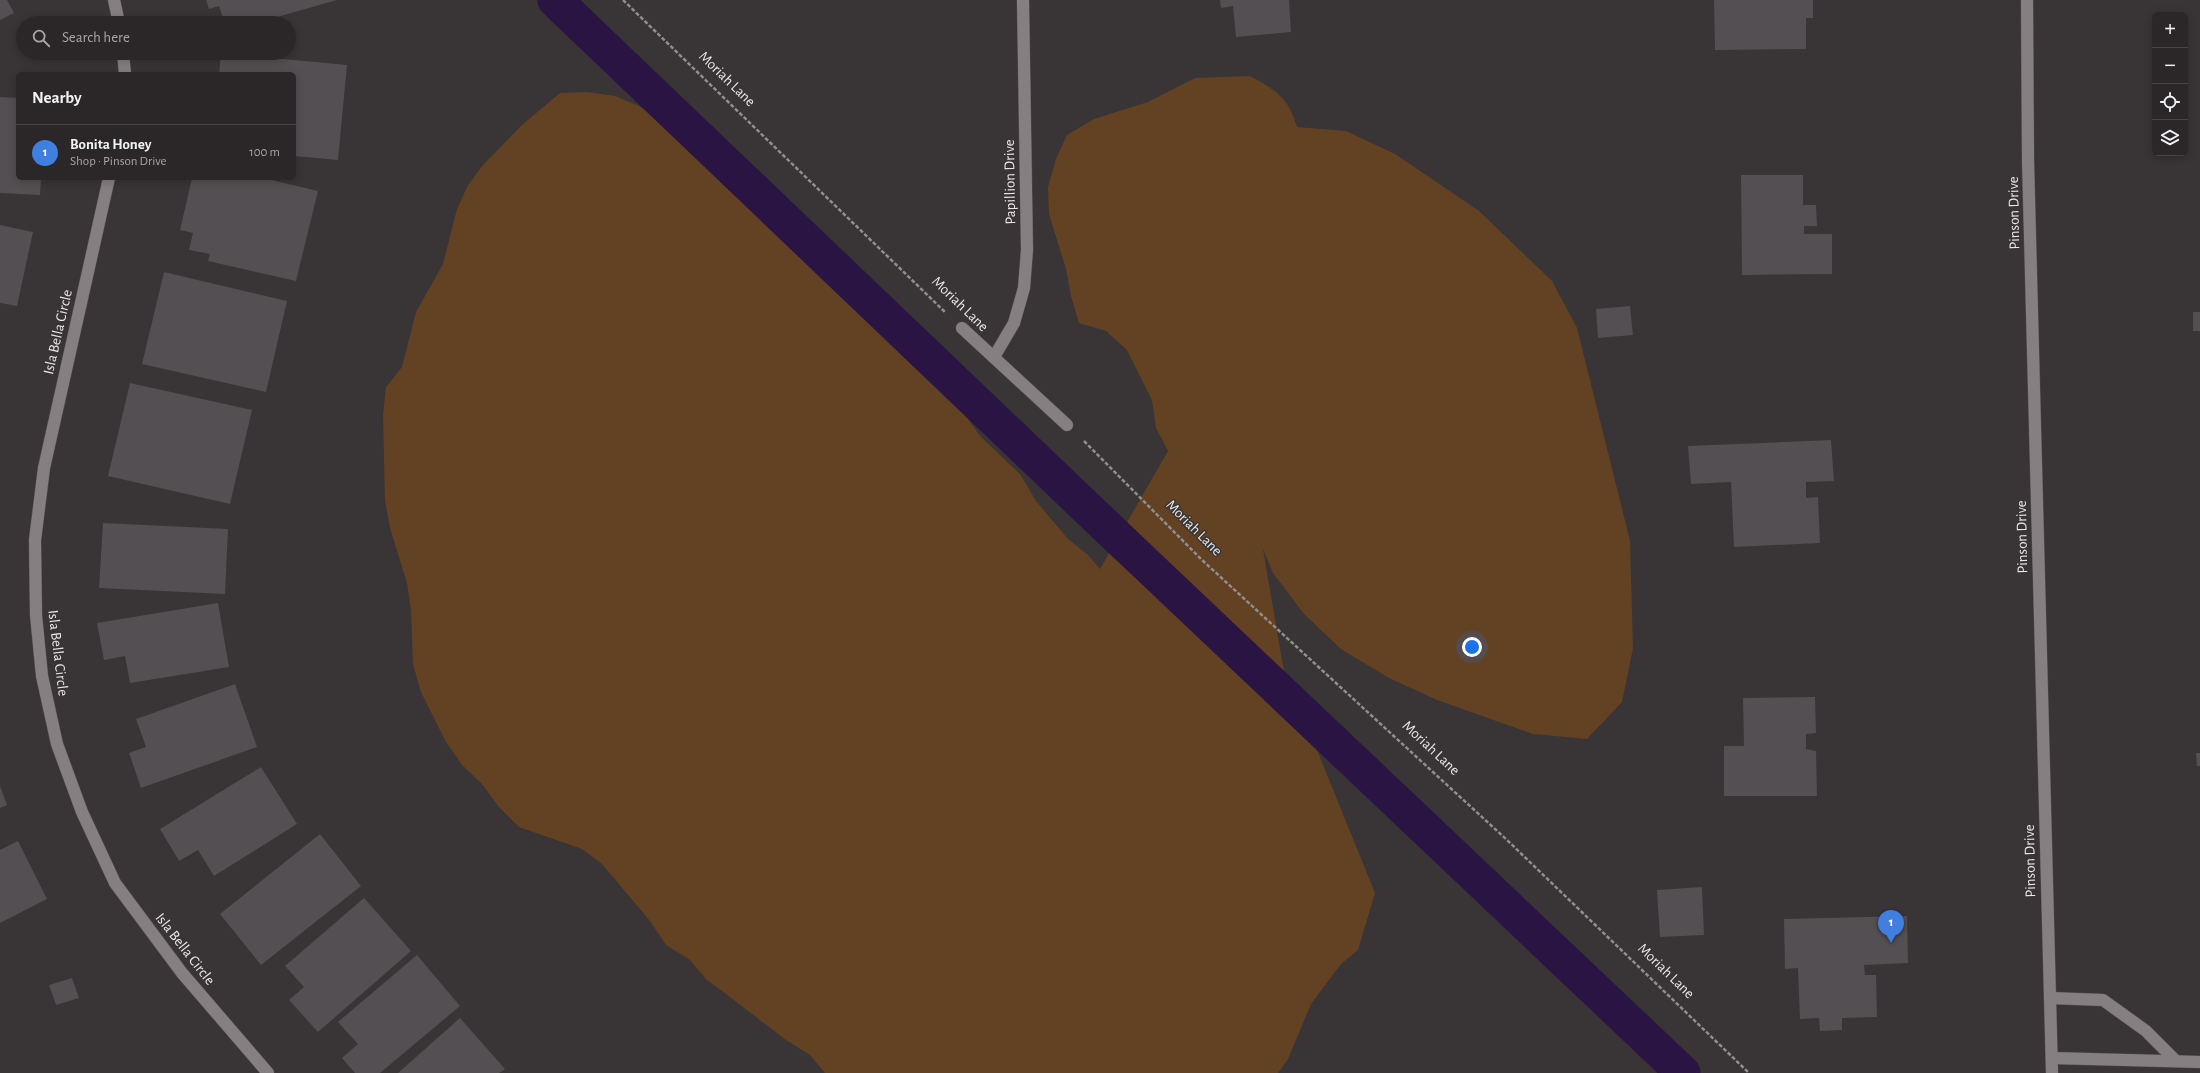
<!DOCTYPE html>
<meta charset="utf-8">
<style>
:root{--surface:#2b2728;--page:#373334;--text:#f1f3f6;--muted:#a6a5a8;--line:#474445;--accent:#56c9e1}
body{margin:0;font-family:"Alegreya Sans",sans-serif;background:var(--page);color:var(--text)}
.controls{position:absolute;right:12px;top:12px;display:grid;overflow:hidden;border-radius:6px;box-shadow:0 2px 10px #0003}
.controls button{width:36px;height:36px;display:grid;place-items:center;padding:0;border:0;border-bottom:1px solid var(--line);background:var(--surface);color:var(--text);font:20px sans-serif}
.you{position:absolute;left:1472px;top:647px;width:14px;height:14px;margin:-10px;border:3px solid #fff;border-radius:50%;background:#1a73e8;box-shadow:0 0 0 6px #1a73e833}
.badge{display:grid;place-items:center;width:26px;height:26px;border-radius:50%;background:var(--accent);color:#fff;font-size:13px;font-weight:700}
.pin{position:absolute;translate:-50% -33px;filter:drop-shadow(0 1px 2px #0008)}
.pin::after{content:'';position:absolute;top:21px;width:14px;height:12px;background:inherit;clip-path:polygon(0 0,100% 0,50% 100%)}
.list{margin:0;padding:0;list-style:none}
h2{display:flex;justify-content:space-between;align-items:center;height:52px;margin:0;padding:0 16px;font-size:17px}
h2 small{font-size:13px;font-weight:400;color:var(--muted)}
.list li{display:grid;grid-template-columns:26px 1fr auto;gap:12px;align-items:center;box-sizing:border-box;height:56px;padding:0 16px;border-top:1px solid var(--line)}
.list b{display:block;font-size:15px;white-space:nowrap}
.list p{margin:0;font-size:13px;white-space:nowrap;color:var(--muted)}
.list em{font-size:13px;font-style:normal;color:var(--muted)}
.icon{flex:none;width:22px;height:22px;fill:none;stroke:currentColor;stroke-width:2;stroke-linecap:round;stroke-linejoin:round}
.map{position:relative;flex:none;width:2200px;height:1073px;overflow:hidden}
.search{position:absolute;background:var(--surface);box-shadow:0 2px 10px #0003;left:16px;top:16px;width:280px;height:44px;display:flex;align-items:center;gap:10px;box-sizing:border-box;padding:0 14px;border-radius:22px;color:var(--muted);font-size:15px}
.panel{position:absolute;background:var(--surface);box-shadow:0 2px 10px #0003;left:16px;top:72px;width:280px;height:108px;border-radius:6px}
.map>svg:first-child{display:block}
.green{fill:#634224}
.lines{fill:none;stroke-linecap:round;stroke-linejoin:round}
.canal{stroke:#2a1443;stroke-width:35}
.building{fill:#534f52}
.lane-casing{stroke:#555051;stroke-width:13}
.street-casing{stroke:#555051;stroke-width:13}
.path{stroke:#928d8e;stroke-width:2.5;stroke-dasharray:4 2;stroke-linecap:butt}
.lane{stroke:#857f81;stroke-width:12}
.street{stroke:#857f81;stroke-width:12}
.labels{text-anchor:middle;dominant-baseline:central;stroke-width:3;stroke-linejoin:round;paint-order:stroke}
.street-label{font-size:15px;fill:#eae6e7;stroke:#393435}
</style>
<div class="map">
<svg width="2200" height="1073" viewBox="0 0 2200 1073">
<rect width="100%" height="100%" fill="#393435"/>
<!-- green -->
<path class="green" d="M1250,76C1277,91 1288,97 1297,127L1346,131L1395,154L1479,211L1552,281L1577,328L1630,541L1633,648L1622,702L1587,739L1533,734L1437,700L1389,678L1341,649L1304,614L1273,573L1263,549L1290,707L1304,718L1375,893L1358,950L1341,964L1311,1004L1288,1059L1278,1073H825L810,1055L786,1040L726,994L706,979L690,960L666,945L650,921L602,864L582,849L519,827L499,807L482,784L462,765L446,742L421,692L413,664L411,610L407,583L390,528L385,500L383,415L386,387L402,367L416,312L443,264L457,209L468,185L483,165L522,125L560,93L587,92L615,96L639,106L663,121L702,152L719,171L778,217L799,236L807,263L871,313L927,374L951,389L963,412L980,436L1020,474L1036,501L1068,539L1088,555L1100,569L1168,451L1156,428L1152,400L1127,350L1106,331L1079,323L1071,296L1066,269L1049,214L1048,187L1056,159L1067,135L1094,119L1148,102L1195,78Z"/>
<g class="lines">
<!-- canal -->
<path class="canal" d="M555,0L1090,511L1683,1073"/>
</g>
<!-- building -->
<g class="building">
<path d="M0,0H7L14,13L0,20Z"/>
<path d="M206,0H337L256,23H243L240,16L224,21L219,6L209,9Z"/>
<path d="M1220,0H1289L1291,32L1236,37L1233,6L1221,8Z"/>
<path d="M1714,0H1813V18H1806V49L1715,50Z"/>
<path d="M221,53L347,65L338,160L294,156V74H219Z"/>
<path d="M0,97L18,98V178H41L40,195L0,193Z"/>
<path d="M1741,175H1803V205H1816L1817,226H1804V234H1832V274L1742,275Z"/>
<path d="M192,178H263L318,191L296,281L208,261L210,254L189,250L193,233L180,230Z"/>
<path d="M0,225L33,232L17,306L0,303Z"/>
<path d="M164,272L287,301L266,392L142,364Z"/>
<path d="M1630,306L1633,335L1598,338L1596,309Z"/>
<rect x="2193" y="312" width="7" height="19"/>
<path d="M130,383L252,410L230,504L108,476Z"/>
<path d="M1831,440L1834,481L1806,482V498L1818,497L1820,543L1734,547L1731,482L1691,484L1688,446Z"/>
<path d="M103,523L228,529L225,594L99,588Z"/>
<path d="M218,603L229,667L130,683L125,656L104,660L97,623Z"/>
<path d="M235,684L257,747L141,788L129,753L146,747L136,719Z"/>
<path d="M1815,697L1816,733L1806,734V749L1816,751L1817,796H1724V746H1744L1743,698Z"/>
<path d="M2196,753H2200V766H2197Z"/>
<path d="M261,767L297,824L214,876L198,850L179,861L160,829Z"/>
<path d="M0,786L7,805L0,808Z"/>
<path d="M320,834L361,886L261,965L220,914Z"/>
<path d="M18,841L47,899L0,923V850Z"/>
<path d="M1702,887L1704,935L1660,937L1657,890Z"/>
<path d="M364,898L411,951L318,1032L289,1000L304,987L285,966Z"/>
<path d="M1907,916L1908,963L1864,965L1865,975H1876L1877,1017L1842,1018V1030L1820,1031L1819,1018L1800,1019L1798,968L1785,969L1784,919Z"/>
<path d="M417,955L460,1006L380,1073H355L342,1058L358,1044L338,1022Z"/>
<path d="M72,978L79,998L56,1005L49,985Z"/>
<path d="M460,1018L505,1069L499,1073H398Z"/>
</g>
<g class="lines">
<!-- lane casing -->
<g class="lane-casing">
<g id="lane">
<path d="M2050,998L2103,1000L2146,1031L2176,1061"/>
<path d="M2052,1058L2200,1062"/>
</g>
</g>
<!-- street casing -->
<g class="street-casing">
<g id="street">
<path d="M114,0L119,23"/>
<path d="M2027,0L2028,160L2052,1073"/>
<path d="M123,53L125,74"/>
<path d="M109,178L44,468L35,540L36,615L42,676L57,744L82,812L115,883L182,973L268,1073"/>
<path d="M962,328L1067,425"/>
<path d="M994,357L1014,323L1024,288L1027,250L1023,0"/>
</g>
</g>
<!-- path -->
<g class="path">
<path d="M623,0L946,313"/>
<path d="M1084,441L1202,560L1507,840L1749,1073"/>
</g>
<!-- lane -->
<use href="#lane" class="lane"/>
<!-- street -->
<use href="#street" class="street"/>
</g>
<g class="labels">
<!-- street labels -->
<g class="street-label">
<text transform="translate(727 79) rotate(44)">Moriah Lane</text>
<text transform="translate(1010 182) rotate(-91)">Papillion Drive</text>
<text transform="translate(2014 213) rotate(-91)">Pinson Drive</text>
<text transform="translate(960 304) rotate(44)">Moriah Lane</text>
<text transform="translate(58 332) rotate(-77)">Isla Bella Circle</text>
<text transform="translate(1194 528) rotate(45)">Moriah Lane</text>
<text transform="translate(2022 537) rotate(-91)">Pinson Drive</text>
<text transform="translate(58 653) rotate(83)">Isla Bella Circle</text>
<text transform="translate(1431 748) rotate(43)">Moriah Lane</text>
<text transform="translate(2030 861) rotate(-91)">Pinson Drive</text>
<text transform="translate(185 949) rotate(52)">Isla Bella Circle</text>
<text transform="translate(1666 971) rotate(44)">Moriah Lane</text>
</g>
</g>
</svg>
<div class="controls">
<button>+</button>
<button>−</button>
<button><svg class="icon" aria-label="locate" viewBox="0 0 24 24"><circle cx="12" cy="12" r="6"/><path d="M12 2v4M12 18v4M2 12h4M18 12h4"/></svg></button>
<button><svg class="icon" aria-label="layers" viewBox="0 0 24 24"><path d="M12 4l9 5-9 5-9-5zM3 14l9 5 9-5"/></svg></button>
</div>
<div class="you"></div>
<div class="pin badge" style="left:1891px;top:943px;background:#3f7fe0">1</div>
<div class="search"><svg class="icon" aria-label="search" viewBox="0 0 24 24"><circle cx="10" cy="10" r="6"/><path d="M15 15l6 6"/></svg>Search here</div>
<section class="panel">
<h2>Nearby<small></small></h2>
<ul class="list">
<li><span class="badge" style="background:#3f7fe0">1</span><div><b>Bonita Honey</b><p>Shop · Pinson Drive</p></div><em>100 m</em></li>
</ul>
</section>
</div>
